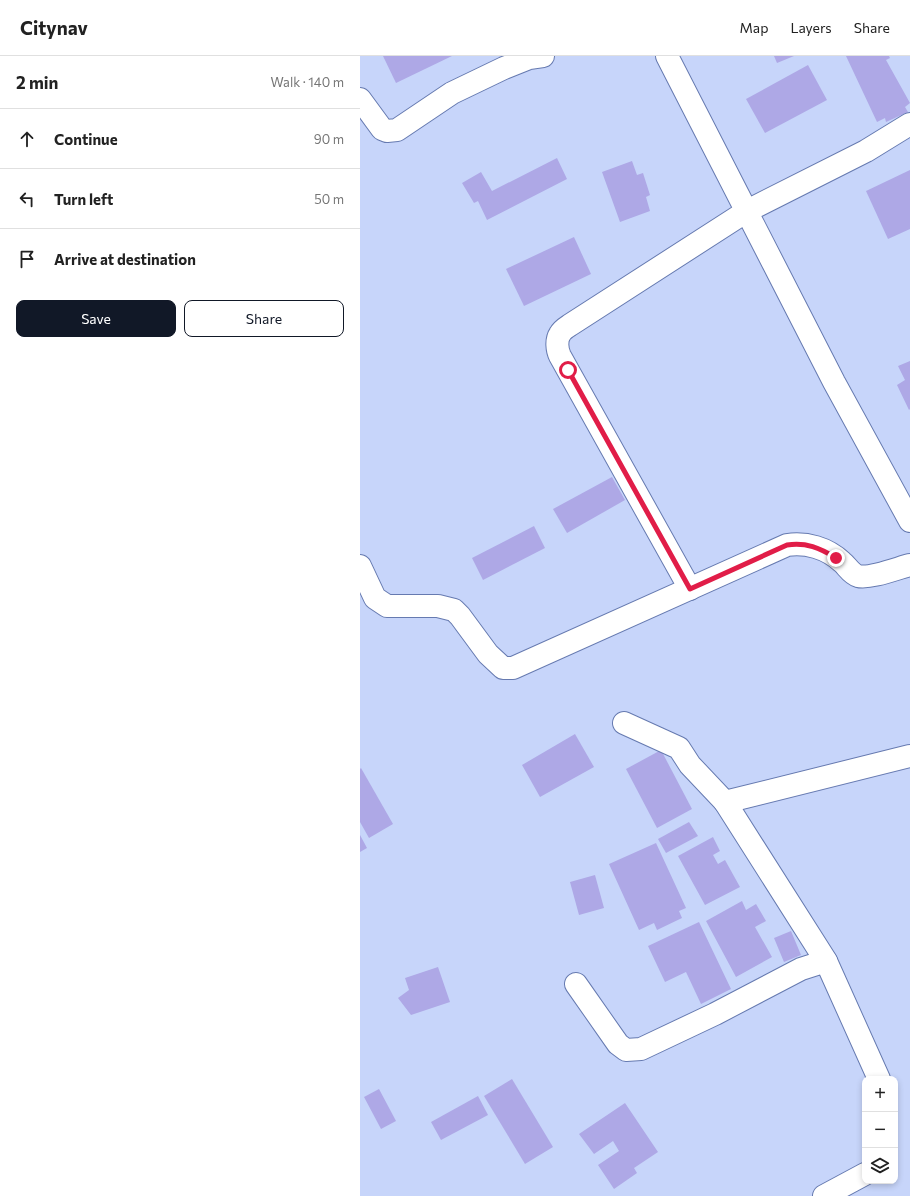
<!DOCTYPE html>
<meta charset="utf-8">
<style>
:root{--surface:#fff;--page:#f6f6f6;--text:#222;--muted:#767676;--line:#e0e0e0;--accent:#111827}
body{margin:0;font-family:Commissioner,sans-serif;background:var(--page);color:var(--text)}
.controls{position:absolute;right:12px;bottom:12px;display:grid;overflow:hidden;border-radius:8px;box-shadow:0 2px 6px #0003}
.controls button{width:36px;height:36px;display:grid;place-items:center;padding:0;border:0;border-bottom:1px solid var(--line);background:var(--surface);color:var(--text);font:20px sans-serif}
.stop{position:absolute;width:12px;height:12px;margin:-9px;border:3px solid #e11d48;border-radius:50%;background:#fff}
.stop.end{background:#e11d48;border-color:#fff;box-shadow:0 1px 4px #0008}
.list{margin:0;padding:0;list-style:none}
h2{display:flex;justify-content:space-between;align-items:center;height:52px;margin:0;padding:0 16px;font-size:17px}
h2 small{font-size:13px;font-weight:400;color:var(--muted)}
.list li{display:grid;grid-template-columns:26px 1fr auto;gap:12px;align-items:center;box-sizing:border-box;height:60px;padding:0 16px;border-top:1px solid var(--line)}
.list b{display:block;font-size:15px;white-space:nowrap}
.list em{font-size:13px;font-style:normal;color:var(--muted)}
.actions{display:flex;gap:8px;padding:12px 16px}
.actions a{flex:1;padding:9px 0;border:1px solid var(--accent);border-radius:8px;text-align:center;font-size:14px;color:var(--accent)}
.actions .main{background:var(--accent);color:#fff}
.icon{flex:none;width:22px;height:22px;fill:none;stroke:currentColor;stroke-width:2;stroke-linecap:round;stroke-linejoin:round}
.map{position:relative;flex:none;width:550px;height:1140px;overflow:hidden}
header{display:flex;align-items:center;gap:24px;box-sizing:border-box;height:56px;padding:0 20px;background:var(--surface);border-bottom:1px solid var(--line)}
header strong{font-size:19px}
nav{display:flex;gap:22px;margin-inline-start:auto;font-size:14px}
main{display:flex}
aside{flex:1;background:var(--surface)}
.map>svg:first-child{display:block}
.building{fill:#aea8e6}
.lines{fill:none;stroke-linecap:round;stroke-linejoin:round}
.street-casing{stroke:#667ab0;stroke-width:24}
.street{stroke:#fff;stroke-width:22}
.route{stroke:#e11d48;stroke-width:5}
</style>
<header>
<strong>Citynav</strong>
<nav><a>Map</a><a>Layers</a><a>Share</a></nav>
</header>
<main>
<aside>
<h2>2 min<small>Walk · 140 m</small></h2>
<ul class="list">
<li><svg class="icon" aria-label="ahead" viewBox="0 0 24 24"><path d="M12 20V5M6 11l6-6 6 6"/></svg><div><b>Continue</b></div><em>90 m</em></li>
<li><svg class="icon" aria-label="left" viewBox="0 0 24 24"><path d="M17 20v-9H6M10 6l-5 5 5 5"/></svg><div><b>Turn left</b></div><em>50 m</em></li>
<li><svg class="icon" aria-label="arrive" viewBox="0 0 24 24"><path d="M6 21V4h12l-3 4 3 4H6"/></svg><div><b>Arrive at destination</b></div></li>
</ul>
<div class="actions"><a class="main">Save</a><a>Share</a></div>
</aside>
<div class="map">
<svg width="550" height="1140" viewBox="0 0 550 1140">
<rect width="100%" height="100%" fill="#c7d5fa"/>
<!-- building -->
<g class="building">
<path d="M23,0H92L36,27Z"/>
<path d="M414,0H434L417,7Z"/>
<path d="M486,0H529L530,2L526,4L550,47L545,51L548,56L526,66L525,62L517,66Z"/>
<path d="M448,9L467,44L405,77L386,43Z"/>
<path d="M197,102L207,123L127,164L118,145L114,147L102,127L121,116L132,135Z"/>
<path d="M272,105L277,119L283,117L290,139L286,141L290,155L260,166L242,116Z"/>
<path d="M550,114V173L528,183L506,135Z"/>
<path d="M214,181L231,218L164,250L146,213Z"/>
<path d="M550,305V353L549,354L537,329L545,324L538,310Z"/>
<path d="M252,421L265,444L207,477L193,453Z"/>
<path d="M174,470L185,492L123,524L112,502Z"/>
<path d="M215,678L234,711L180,741L162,709Z"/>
<path d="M301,694L332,753L297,772L266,713Z"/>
<path d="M1,712L33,768L9,782L0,766V713Z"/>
<path d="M329,766L338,780L306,797L298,783Z"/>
<path d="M0,779L7,792L0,796Z"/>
<path d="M353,781L360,795L353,799L358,808L365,804L380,831L345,849L318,800Z"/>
<path d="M296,787L326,852L319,855L322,862L297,874L294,867L279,874L249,808Z"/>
<path d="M235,819L244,852L219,859L210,826Z"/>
<path d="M382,845L386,854L396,848L406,865L395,871L412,901L376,921L346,865Z"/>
<path d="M339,866L371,933L341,948L326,916L305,926L288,890Z"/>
<path d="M431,875L441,899L424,906L414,882Z"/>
<path d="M78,911L90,946L51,959L38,942L49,934L45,922Z"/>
<path d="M152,1023L193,1091L165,1108L124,1040Z"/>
<path d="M19,1033L36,1065L21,1073L4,1041Z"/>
<path d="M118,1040L128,1059L81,1084L71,1066Z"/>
<path d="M265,1047L298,1096L274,1112L277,1117L254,1133L238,1109L259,1095L253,1085L234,1098L219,1078Z"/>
</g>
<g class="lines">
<!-- street casing -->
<g class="street-casing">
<g id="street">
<path d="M307,0L474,326L550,465"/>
<path d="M0,43L22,73L27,75L37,74L92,37L144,12L169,2L183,0"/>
<path d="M0,510L15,542L27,550H78L94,554L100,560L128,598L143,612H153L427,489C446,486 467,492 482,506C487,510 491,518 498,520C510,523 538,512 550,509"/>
<path d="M330,533L200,300C197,294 196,284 200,278C202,274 207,271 210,269L387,155L506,95L550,68"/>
<path d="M264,667L319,692L330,709L365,746L466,905"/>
<path d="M365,746L550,700"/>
<path d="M216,928L258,988L266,994L281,993L355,958L441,913L466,905L519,1023"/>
<path d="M464,1140L505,1118"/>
</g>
</g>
<!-- street -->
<use href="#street" class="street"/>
</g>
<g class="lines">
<!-- route -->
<path class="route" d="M208,314L330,533L427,489C446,486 460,492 476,502"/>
</g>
</svg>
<div class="controls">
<button>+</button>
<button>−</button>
<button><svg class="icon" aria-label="layers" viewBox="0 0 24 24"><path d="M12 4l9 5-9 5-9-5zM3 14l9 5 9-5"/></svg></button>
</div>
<div class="stop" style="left:208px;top:314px"></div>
<div class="stop end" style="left:476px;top:502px"></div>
</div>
</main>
